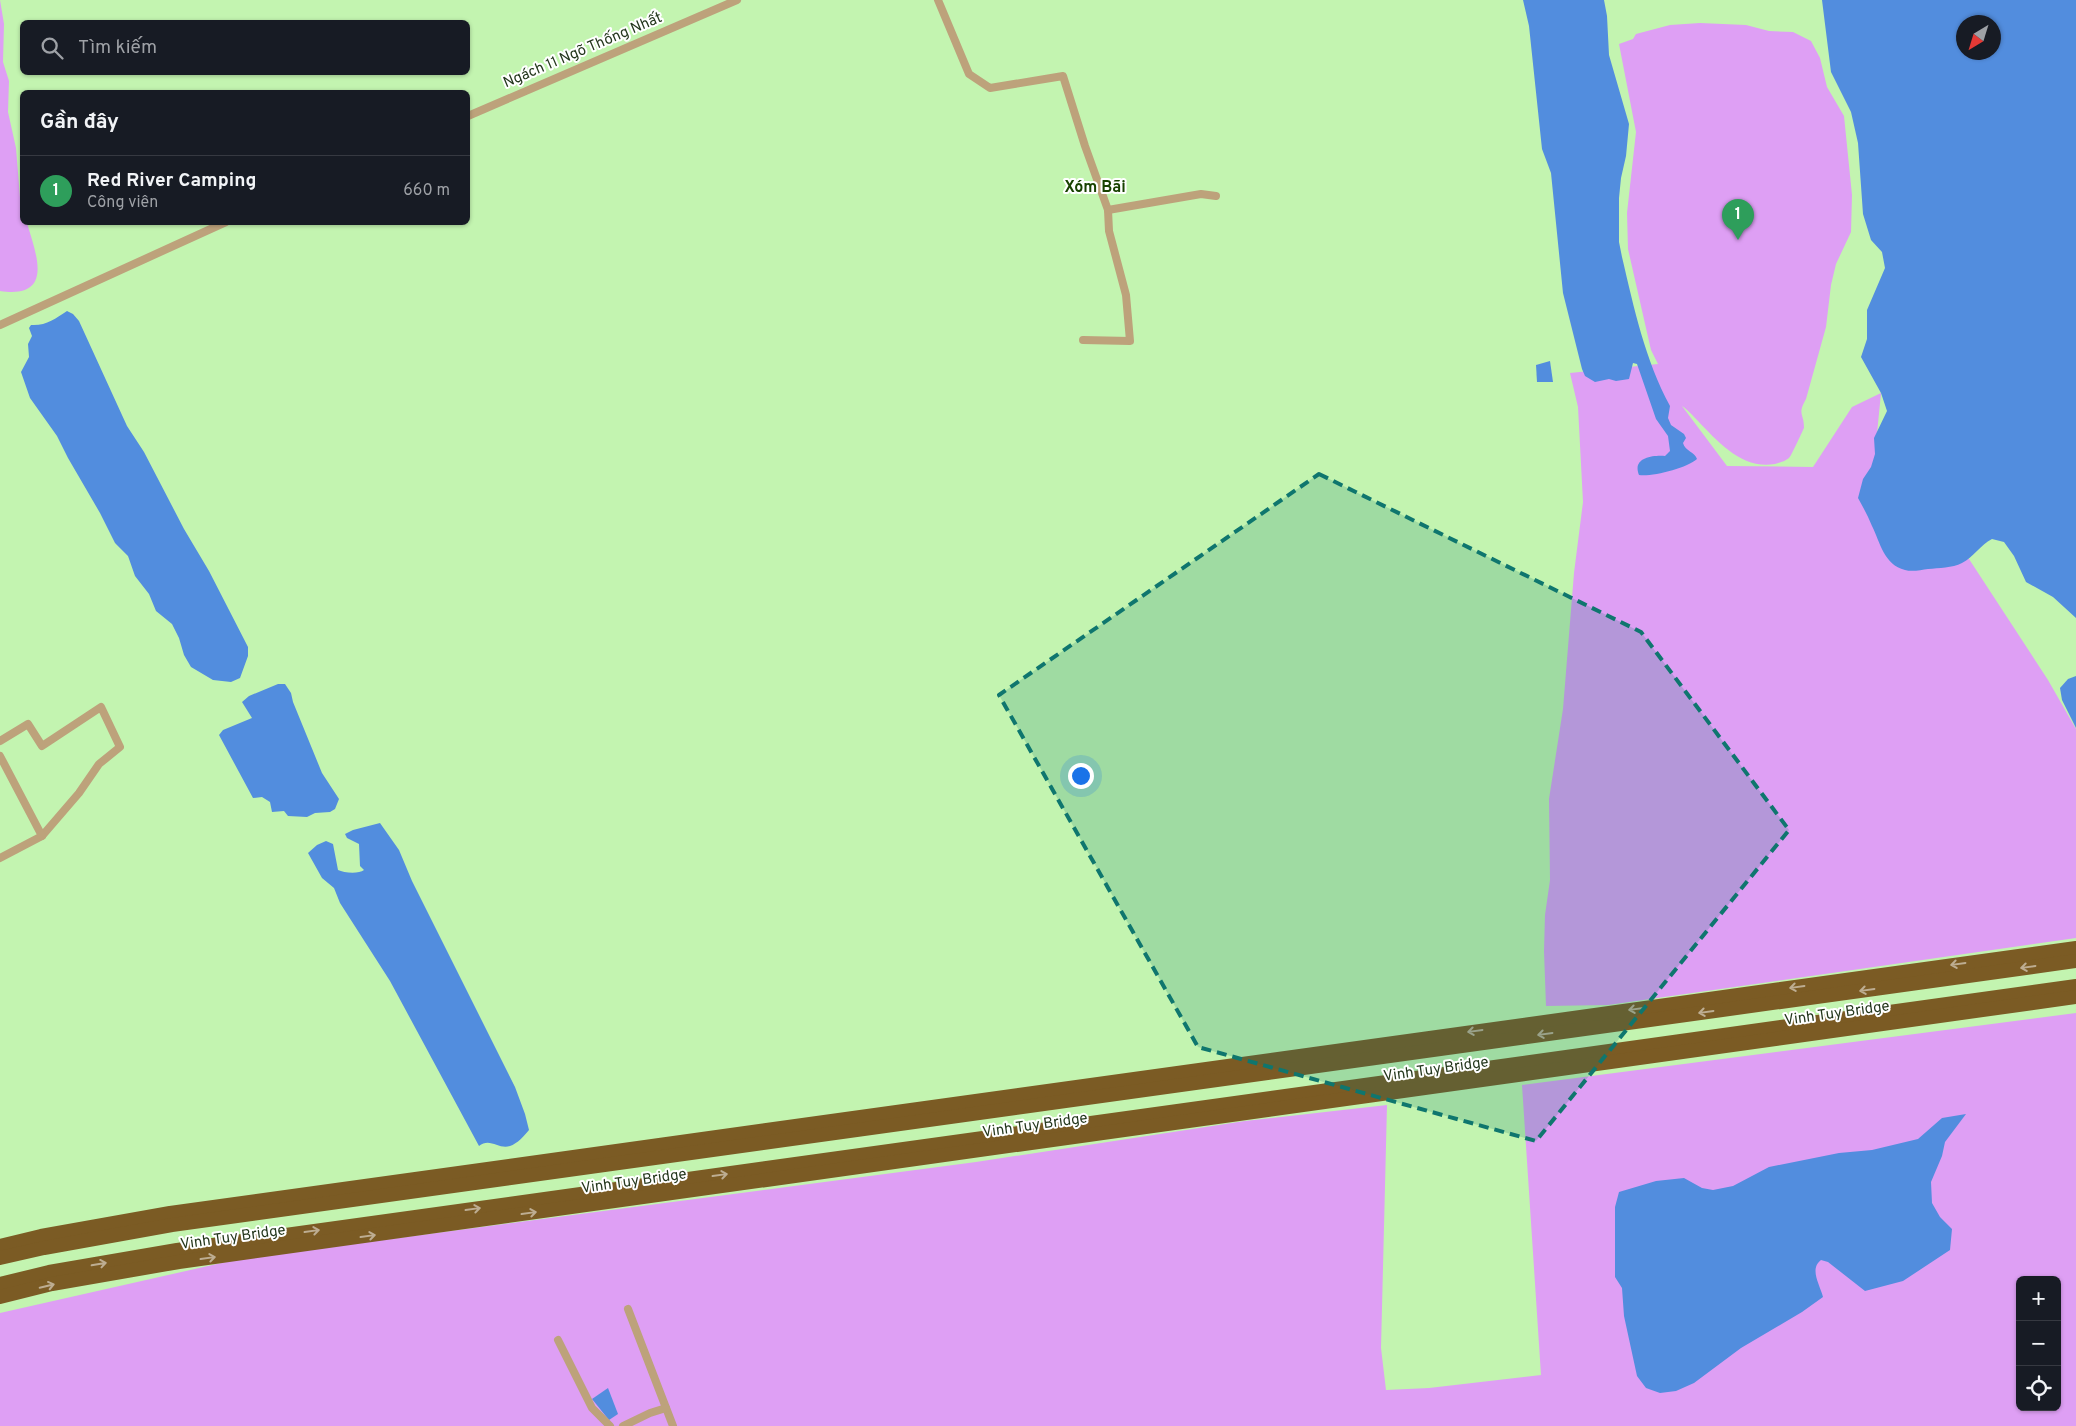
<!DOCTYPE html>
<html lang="vi">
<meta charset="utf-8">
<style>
:root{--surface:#171b24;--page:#242831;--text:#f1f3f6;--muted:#9ea1a6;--line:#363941;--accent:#ea580c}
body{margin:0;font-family:Overpass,sans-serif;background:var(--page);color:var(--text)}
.controls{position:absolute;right:15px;bottom:15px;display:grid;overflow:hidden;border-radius:8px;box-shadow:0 1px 4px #0004}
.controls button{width:45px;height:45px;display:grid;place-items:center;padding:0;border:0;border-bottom:1px solid var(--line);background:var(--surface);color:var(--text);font:25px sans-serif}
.compass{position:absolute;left:1956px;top:15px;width:45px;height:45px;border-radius:50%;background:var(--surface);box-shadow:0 1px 4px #0004;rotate:218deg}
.you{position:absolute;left:1080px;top:775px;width:18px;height:18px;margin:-12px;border:4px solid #fff;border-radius:50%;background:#1a73e8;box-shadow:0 0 0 8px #1a73e833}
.badge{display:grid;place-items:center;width:32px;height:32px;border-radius:50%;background:var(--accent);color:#fff;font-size:16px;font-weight:700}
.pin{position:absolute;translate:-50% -41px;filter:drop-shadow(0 1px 2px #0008)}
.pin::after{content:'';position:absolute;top:26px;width:18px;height:15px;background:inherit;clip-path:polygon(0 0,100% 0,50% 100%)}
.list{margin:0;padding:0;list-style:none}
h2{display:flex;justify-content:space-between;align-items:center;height:65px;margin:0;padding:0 20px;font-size:21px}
h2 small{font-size:16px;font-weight:400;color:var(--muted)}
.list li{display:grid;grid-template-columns:32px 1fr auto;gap:15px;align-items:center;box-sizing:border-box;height:70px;padding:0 20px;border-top:1px solid var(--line)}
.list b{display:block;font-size:19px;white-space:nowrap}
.list p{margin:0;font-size:16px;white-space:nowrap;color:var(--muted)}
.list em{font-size:16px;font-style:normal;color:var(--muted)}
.icon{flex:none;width:28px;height:28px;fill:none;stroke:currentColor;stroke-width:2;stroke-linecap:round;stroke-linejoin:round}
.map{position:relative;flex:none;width:2076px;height:1426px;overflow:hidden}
.search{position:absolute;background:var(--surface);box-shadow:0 1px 4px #0004;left:20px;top:20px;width:450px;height:55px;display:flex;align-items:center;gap:12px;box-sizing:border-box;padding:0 18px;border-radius:8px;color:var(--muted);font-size:19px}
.panel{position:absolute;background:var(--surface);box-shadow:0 1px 4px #0004;left:20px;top:90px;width:450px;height:135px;border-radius:8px}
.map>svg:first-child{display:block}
.green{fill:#de9ff4;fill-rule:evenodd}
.water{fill:#528dde;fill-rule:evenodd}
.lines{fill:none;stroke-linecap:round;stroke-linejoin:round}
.street{stroke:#bda27b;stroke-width:8}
.highway{stroke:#7b5b24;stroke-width:14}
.oneway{stroke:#bdad92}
.marked{fill:#0f766e;fill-opacity:0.2;stroke:#0f766e;stroke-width:4;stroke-dasharray:10 6;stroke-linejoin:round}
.labels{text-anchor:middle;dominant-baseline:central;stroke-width:4;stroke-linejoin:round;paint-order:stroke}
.street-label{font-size:15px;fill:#24371d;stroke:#fff}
.neighbourhood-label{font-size:16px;font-weight:bold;fill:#184200;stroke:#fff}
</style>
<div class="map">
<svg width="2076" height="1426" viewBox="0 0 2076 1426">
<rect width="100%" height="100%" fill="#c3f4b0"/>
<!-- green -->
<g class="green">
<path d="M0,0L4,24L3,62L9,81L8,112L16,148L22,222L27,223C36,254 55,299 0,291Z"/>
<path d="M1700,23L1746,25L1769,31L1793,32L1811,41L1820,58L1827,87L1844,116L1852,195L1851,232L1836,264L1831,285L1826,327L1806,399C1797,415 1804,413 1804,428C1803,430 1793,452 1791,455C1788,461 1781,462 1775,464C1743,470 1718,442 1698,421C1693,416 1687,409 1682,406L1727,466L1813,467L1852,407L1881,393L1875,454L1899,507L1969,559L2048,680L2076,729V938L1608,1005L1546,1006L1544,951L1545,915L1550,880L1549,799L1563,709L1574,573L1583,502L1578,407L1570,373L1658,364L1651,350L1628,249L1627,213L1636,132L1619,44L1633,39L1636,34L1670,25Z"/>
<path d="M2076,1013V1426H0V1313L239,1259L976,1162L1245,1121L1387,1105L1381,1348L1386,1390L1429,1388L1541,1375L1522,1085ZM2020,1280H2057V1407H2020Z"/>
</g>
<!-- water -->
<g class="water">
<path d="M1523,0H1604L1607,16L1609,55L1629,124L1626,156L1621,178L1619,198V242L1622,257C1634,308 1645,360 1670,406L1668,418L1671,425L1684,434L1686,438L1683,443C1685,451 1695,452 1697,459C1687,468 1652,477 1639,475C1632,458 1652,455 1665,456L1670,451L1668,436L1656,419L1637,364L1633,363L1629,379L1616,381L1609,379L1595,382L1585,376L1582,369L1563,293L1551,173L1542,149L1529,26Z"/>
<path d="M1822,0H2076V618L2053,597L2026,582L2014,556L2004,542L1992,539C1980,545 1974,557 1962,563C1952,568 1939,568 1928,569C1921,570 1912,572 1905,570C1884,565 1880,542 1872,526C1868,516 1863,507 1858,498L1863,479L1871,467L1875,454L1874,438L1887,411L1881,393L1861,357L1867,339V310L1885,268L1882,252L1871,240L1863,214L1858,143L1851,112L1831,72ZM1964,22H1994V52H1964Z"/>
<path d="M67,311L73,314L79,321L127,426L144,452L184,529L209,571L248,647V656L240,678L231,682L213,680L191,667L184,655L179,638L172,624L156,611L149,594L135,576L128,556L115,543L100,513L68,458L57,436L30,398L21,372L29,357L28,344L32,336L29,328L31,325C46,326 55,319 67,311Z"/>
<path d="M1550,361L1553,382H1537L1536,365Z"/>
<path d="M2076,676V728L2062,700L2060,688L2068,679Z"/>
<path d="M278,684H285L291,693L293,702L322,773L339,799L335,809L330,812L315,813L307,817L288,816L284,811L272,812L270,802L262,797L253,798L219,735L223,730L252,718L242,702L249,696Z"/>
<path d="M380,823L399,850L412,881L515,1087L525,1114L529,1130C525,1135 517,1144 510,1146C499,1150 490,1137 479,1146L390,981L340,903L334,888L322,878L308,853L317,845L326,841L333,844L338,870C344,873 359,874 364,870L360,866L359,844L347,838L345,834L353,830Z"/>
<path d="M1966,1114L1945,1142L1942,1156L1931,1182L1932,1203L1940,1217L1952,1229L1950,1250L1903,1281L1865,1291L1828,1262L1821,1260C1809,1269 1820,1285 1823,1297L1802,1312L1741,1348L1694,1383L1676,1391L1660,1393L1646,1388L1637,1376L1624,1316L1622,1288L1615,1277V1207L1619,1192L1656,1181L1684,1178L1702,1188L1713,1190L1733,1186L1769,1167L1839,1153L1872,1150L1918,1139L1942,1118Z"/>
<path d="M608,1388L618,1414L609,1420L592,1399Z"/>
</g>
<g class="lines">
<!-- street -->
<g class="street">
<path d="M938,0L969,74L990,88L1063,76L1085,146L1108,210L1109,231L1126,295L1130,341L1083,340"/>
<path d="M468,116L737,0"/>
<path d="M1108,210L1201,194L1216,196"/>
<path d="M0,325L226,222"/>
<path d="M0,741L28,724L42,746L101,707L120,747L99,764L79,793L42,836L0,858"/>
<path d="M0,756L42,836"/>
<path d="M628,1309L673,1426"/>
<path d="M558,1340L592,1408L610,1426"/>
<path d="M623,1426L650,1413L666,1408"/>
</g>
<!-- highway -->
<g class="highway">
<path d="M0,1246L41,1236L170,1213L2076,948"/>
<path d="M0,1258L44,1248L172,1225L2076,961"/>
<path d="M0,1284L49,1272L177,1250L2076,986"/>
<path d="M0,1297L52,1284L179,1262L2076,997"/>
</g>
</g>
<!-- one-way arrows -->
<defs><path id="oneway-shaft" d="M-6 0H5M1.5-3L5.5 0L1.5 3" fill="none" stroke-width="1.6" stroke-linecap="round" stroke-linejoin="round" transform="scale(1.25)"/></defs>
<g class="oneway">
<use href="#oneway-shaft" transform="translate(1958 964) rotate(172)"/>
<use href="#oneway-shaft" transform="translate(2028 967) rotate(172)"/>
<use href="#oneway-shaft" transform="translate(1797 987) rotate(172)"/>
<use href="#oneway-shaft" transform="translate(1867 990) rotate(172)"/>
<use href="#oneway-shaft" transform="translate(1636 1009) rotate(172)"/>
<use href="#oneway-shaft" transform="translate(1706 1012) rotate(172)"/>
<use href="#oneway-shaft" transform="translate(1475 1031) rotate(172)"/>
<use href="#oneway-shaft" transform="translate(1545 1034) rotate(172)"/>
<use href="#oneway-shaft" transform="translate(720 1175) rotate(-8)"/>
<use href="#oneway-shaft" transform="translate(473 1209) rotate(-8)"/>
<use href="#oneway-shaft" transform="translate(529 1213) rotate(-8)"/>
<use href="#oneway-shaft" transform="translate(312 1231) rotate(-8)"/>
<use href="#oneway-shaft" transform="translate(368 1236) rotate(-8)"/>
<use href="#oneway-shaft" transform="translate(208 1258) rotate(-8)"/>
<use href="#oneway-shaft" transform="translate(99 1264) rotate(-10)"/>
<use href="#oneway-shaft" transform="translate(47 1286) rotate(-13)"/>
</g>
<!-- marked area -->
<path class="marked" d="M1319,474L1641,632L1789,830L1536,1141L1198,1047L999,695Z"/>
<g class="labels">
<!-- street labels -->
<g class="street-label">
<text transform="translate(583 51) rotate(-23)">Ngách 11 Ngõ Thống Nhất</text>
<text transform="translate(1837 1014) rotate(-8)">Vinh Tuy Bridge</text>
<text transform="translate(1436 1070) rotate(-8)">Vinh Tuy Bridge</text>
<text transform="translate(1035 1126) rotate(-8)">Vinh Tuy Bridge</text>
<text transform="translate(634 1182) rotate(-8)">Vinh Tuy Bridge</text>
<text transform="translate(233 1238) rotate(-8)">Vinh Tuy Bridge</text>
</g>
<!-- neighbourhood labels -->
<g class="neighbourhood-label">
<text x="1095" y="188">Xóm Bãi</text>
</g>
</g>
</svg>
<div class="controls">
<button>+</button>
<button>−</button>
<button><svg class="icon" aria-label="locate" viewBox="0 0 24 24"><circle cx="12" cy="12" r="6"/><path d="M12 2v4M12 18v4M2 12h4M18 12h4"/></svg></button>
</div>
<svg class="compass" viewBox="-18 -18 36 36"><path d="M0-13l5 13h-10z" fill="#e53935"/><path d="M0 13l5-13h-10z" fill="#9ea1a6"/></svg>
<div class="you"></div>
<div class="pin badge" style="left:1738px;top:240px;background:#2e9e5b">1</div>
<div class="search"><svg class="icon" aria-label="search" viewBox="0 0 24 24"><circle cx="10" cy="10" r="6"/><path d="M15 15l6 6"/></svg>Tìm kiếm</div>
<section class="panel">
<h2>Gần đây<small></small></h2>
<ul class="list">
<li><span class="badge" style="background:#2e9e5b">1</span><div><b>Red River Camping</b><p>Công viên</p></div><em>660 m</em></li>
</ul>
</section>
</div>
